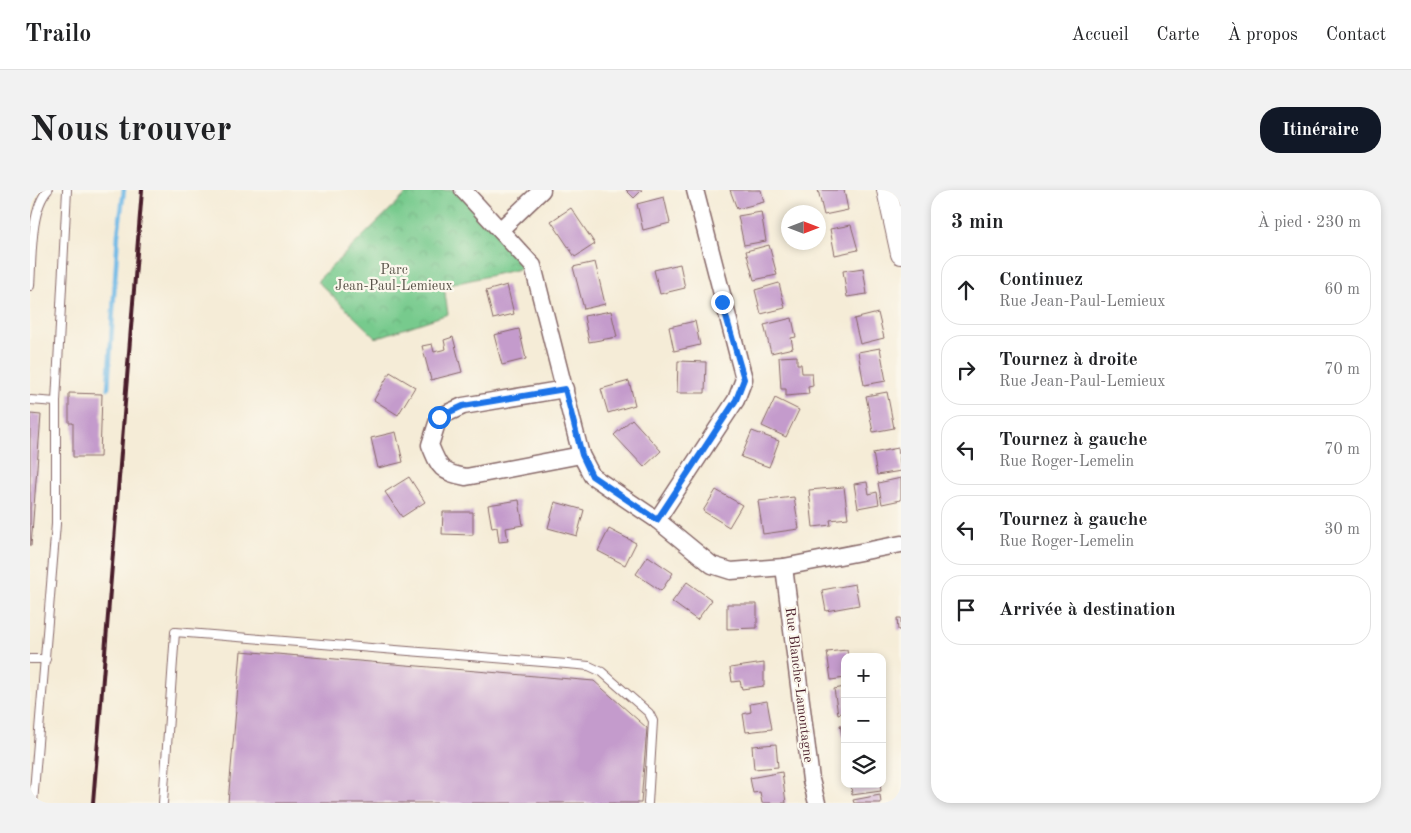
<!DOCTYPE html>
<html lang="fr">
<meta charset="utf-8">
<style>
:root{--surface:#fff;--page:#f2f2f2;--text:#202124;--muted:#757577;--line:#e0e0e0;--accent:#111827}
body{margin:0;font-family:"Old Standard TT",serif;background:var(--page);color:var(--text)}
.controls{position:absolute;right:15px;bottom:15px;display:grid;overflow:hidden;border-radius:10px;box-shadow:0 2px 8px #0003}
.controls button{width:45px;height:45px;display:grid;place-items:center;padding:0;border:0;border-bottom:1px solid var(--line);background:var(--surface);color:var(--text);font:25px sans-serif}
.compass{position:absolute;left:751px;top:15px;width:45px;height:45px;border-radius:50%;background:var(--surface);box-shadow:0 2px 8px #0003;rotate:90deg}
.stop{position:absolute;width:15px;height:15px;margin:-11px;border:4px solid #1a73e8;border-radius:50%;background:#fff}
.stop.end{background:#1a73e8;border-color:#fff;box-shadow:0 1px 5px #0008}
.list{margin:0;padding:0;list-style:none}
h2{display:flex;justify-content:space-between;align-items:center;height:65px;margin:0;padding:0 20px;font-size:21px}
h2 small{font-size:16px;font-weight:400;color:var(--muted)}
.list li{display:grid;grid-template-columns:32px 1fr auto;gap:15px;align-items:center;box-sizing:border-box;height:70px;margin:0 10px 10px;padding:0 10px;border:1px solid var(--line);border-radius:20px}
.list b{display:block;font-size:19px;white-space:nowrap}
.list p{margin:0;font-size:16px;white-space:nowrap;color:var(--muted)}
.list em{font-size:16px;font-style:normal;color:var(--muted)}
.icon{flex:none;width:28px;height:28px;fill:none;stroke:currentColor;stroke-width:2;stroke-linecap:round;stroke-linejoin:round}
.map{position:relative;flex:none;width:871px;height:613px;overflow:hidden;border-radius:20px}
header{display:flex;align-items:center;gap:30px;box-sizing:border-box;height:70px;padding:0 25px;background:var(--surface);border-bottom:1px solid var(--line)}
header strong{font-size:24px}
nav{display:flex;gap:28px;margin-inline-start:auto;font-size:18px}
.intro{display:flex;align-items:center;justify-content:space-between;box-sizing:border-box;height:120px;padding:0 30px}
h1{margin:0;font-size:35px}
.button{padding:12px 22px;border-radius:20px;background:var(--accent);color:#fff;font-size:18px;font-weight:700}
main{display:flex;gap:30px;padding:0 30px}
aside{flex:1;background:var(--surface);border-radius:20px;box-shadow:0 2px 8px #0003}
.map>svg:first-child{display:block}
.park{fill:url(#park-crowns);stroke:#60745c}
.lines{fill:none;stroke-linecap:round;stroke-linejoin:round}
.stream{stroke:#6db8e6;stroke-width:4.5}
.building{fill:#c49bcc}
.service-casing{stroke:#866767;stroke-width:10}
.minor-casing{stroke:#866767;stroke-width:19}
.tertiary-casing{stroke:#866767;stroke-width:22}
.service{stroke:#fff;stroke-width:8}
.minor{stroke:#fff;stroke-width:16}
.tertiary{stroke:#fff;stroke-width:20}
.rail{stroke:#4a1f2b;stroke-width:4}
.route{stroke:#1a73e8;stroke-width:6}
.labels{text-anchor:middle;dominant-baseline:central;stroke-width:4.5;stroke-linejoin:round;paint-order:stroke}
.park-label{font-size:14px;fill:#585248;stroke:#fbf7ec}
.street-label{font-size:14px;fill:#4a1f2b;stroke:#fbf7ec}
</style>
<header>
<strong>Trailo</strong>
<nav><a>Accueil</a><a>Carte</a><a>À propos</a><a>Contact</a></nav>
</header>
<div class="intro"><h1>Nous trouver</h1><a class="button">Itinéraire</a></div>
<main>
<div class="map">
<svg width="871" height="613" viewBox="0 0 871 613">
<defs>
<pattern id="park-crowns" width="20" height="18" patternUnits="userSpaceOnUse" patternTransform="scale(1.25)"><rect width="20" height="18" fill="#77ca8d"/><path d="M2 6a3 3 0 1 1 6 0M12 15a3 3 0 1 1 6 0" fill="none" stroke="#68ad7a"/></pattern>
</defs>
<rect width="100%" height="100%" fill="#fbf7ec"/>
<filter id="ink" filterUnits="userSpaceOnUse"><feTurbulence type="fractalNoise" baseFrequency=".02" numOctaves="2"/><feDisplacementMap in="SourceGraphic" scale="10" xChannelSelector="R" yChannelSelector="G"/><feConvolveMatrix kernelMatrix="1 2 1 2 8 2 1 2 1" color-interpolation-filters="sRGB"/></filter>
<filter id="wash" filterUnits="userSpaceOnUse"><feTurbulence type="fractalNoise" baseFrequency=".0096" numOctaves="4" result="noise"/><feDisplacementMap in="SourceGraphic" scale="20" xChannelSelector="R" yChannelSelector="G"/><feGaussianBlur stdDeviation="1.12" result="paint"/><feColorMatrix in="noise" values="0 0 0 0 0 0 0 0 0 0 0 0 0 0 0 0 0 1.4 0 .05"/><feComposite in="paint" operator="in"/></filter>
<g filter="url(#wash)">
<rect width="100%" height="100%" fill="#f5ecd7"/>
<!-- park -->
<path class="park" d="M380,0H436L503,76L414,96L418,124L346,148L287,91Z"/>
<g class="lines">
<!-- stream -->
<path class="stream" d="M78,198L88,44L94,0"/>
</g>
<g id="blocks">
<!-- building -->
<g class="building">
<path d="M596,0H612L604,8Z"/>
<path d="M700,0H731L734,12L707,19Z"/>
<path d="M788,0H814L818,20L794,25Z"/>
<path d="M634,7L640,33L613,40L607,14Z"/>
<path d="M541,18L565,54L545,67L521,31Z"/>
<path d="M731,22L736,51L714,55L708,26Z"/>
<path d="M821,35L828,60L805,65L800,39Z"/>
<path d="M739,55L747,85L724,90L716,61Z"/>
<path d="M565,72L575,114L554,119L543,77Z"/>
<path d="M650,74L655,98L630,104L624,80Z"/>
<path d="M833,78L837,104L817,107L813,81Z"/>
<path d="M749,93L755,118L731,124L725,100Z"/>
<path d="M477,95L484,124L463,129L456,101Z"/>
<path d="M581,121L587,147L559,152L554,126Z"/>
<path d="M848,123L854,148L830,154L824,129Z"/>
<path d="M762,128L766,147L761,148L763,158L741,163L734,135Z"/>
<path d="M665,131L670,155L644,161L639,137Z"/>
<path d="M489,139L496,169L472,175L464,145Z"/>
<path d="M423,147L432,182L401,190L392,156L402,154L404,162L416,159L414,150Z"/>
<path d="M850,158L856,191L834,195L828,162Z"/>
<path d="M767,166V174H771L772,183H782L783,196L778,197L779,204L756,206V199H751L749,167Z"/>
<path d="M648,171L676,172L675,203H647Z"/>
<path d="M360,182L385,197L368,225L344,210Z"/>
<path d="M599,191L605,215L578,223L571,199Z"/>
<path d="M857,202L864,238L843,242L836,206Z"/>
<path d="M39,203L72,204L70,267H43V233H39Z"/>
<path d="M745,208L769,220L756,247L732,236Z"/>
<path d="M0,224L11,225L1,356H0Z"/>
<path d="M602,229L631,261L614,277L584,245Z"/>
<path d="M722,241L749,251L739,277L711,267Z"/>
<path d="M366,242L373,272L348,278L341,248Z"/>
<path d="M868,258L871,281L847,285L843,263Z"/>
<path d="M379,287L395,312L372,327L355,302Z"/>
<path d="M871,288V310L852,314L848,293Z"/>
<path d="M837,292L839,304L847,302L849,314L828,318L824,294Z"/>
<path d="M814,297L818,328L800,330L801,335L783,337L779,300Z"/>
<path d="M686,300L712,315L699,337L673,321Z"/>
<path d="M764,307L769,339L733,344L728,311Z"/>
<path d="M489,310L493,335L476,338L478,351L469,352L467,337L462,338L458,315Z"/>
<path d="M525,312L554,320L547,346L518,338Z"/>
<path d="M413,322H443V345L412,344Z"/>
<path d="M579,339L606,353L595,375L568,361Z"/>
<path d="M618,366L643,383L631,401L606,384Z"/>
<path d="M657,392L682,410L667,430L642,412Z"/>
<path d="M825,394L829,415L796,421L792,400Z"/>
<path d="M697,414H727V438L697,439Z"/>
<path d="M867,428H871V440H868Z"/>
<path d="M817,460L818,467H815V488L801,490L797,462Z"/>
<path d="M211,461L564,491L617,538L611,613H198Z"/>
<path d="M734,473V496L712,499L710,491L702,492L700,478Z"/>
<path d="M815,497V522L808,524L804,499Z"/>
<path d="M737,511L742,539L716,542L713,524L721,522L720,514Z"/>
<path d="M815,534V555H814L810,535Z"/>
<path d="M746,554L748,577L724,579L722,556Z"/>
<path d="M752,582L756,613H732L730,602L723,603L720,588Z"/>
<path d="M821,594H850L851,601L822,605Z"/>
<path d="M850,605L851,613H824L823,610Z"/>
</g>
</g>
</g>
<g filter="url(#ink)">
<use href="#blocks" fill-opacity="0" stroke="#866767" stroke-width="1"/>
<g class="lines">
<!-- service casing -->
<g class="service-casing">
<g id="service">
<path d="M0,96C2,70 0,19 18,0"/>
<path d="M0,210L26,212"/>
<path d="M0,469H16"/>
<path d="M3,613L26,334V212L37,0"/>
<path d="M133,613L145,442L549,475L559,476L572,482L619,523L623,531L618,613"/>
</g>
</g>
<!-- minor casing -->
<g class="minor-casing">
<g id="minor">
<path d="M433,0L503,76L551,265L562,286L627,330L682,375L701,381L754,377L871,354"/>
<path d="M471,39L512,0"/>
<path d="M535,199L433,216L409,227L400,255C409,277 411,283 436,287L551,265"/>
<path d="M627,330L706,210L714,189L665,0"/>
<path d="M754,377L781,590L787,613"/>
</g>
</g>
<!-- tertiary casing -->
<g class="tertiary-casing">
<path id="tertiary" d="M857,0L871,64"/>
</g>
<!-- service -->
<use href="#service" class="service"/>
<!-- minor -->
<use href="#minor" class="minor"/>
<!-- tertiary -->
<use href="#tertiary" class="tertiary"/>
<!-- rail -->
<path class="rail" d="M63,613L112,0"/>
</g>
</g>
<g class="lines" filter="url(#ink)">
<!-- route -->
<path class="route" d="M409,227L433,216L535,199L552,265L562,286L627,330L706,210L714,189L692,112"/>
</g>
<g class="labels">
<!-- park labels -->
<g class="park-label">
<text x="364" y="80">Parc<tspan x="364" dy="16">Jean-Paul-Lemieux</tspan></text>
</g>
<!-- street labels -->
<g class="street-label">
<text transform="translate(769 495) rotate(83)">Rue Blanche-Lamontagne</text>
</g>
</g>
</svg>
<div class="controls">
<button>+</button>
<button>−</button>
<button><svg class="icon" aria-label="layers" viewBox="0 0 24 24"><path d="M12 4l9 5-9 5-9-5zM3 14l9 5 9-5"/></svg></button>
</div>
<svg class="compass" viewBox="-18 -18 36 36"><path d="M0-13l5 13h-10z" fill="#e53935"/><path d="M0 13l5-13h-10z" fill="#757577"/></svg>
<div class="stop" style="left:409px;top:227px"></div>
<div class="stop end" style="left:692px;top:112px"></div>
</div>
<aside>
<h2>3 min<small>À pied · 230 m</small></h2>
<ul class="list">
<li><svg class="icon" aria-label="ahead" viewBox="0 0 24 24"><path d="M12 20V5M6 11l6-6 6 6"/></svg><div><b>Continuez</b><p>Rue Jean-Paul-Lemieux</p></div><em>60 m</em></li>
<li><svg class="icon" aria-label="right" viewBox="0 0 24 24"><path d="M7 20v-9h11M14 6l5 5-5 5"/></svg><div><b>Tournez à droite</b><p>Rue Jean-Paul-Lemieux</p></div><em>70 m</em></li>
<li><svg class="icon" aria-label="left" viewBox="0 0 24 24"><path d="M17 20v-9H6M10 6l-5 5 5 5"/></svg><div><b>Tournez à gauche</b><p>Rue Roger-Lemelin</p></div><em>70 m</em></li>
<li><svg class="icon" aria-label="left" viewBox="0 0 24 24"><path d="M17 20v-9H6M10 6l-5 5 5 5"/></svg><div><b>Tournez à gauche</b><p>Rue Roger-Lemelin</p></div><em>30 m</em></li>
<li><svg class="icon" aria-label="arrive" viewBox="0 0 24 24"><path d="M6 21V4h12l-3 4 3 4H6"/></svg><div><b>Arrivée à destination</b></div></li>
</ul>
</aside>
</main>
